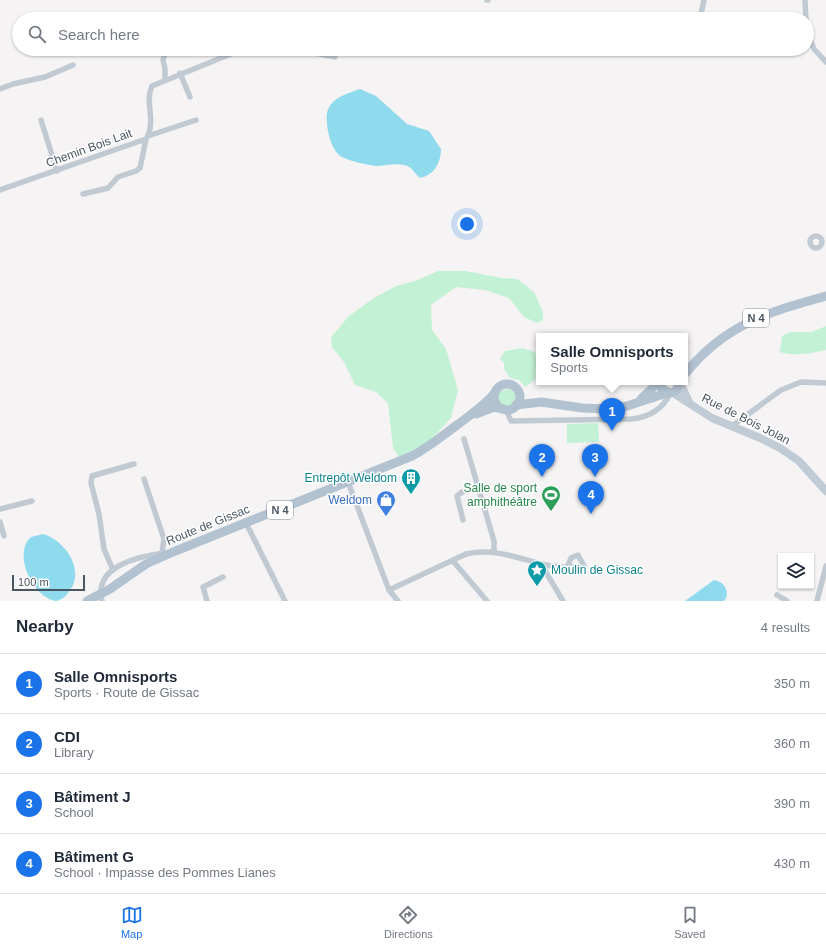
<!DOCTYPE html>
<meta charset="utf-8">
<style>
:root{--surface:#fff;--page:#f6f6f7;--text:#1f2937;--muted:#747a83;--line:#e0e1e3;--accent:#1a73e8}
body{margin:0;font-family:Helvetica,sans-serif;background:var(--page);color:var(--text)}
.controls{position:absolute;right:12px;bottom:12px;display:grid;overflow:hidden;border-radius:0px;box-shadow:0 1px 3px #0004}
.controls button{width:36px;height:36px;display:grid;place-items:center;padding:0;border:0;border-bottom:1px solid var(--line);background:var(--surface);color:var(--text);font:20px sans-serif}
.scale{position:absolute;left:12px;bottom:10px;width:73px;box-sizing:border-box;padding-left:4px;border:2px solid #4a5661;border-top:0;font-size:11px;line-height:14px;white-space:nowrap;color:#4a5661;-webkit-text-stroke:3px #fff;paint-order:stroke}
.you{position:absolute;left:467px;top:224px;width:14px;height:14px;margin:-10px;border:3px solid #fff;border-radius:50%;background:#1a73e8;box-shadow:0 0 0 6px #1a73e833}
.badge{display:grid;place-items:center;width:26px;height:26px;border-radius:50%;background:var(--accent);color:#fff;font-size:13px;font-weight:700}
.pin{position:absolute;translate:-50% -33px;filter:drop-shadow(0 1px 2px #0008)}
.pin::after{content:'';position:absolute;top:21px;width:14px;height:12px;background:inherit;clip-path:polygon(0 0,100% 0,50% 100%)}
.popup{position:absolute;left:536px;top:333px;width:152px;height:52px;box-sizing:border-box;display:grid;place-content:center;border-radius:0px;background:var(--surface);filter:drop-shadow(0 1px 3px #0005);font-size:13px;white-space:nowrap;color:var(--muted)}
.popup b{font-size:15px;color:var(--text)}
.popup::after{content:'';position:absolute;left:50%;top:100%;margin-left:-8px;border:8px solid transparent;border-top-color:var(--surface)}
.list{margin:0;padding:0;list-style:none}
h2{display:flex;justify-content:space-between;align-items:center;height:52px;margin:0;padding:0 16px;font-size:17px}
h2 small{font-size:13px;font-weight:400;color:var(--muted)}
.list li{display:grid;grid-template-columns:26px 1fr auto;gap:12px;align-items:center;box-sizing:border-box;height:60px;padding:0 16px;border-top:1px solid var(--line)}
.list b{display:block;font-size:15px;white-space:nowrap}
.list p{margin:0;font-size:13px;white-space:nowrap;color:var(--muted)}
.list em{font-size:13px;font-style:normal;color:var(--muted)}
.icon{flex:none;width:22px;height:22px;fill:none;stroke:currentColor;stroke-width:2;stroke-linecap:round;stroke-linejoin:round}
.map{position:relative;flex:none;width:826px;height:601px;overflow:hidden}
.search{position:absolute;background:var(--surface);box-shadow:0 1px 3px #0004;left:12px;right:12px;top:12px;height:44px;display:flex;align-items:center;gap:10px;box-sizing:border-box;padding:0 14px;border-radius:22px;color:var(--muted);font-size:15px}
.sheet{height:292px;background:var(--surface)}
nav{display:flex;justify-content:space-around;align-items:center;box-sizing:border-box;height:56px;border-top:1px solid var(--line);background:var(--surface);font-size:11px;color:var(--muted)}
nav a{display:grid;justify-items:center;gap:2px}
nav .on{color:var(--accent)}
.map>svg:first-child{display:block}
.green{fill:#c3f1d5}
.water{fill:#90daee}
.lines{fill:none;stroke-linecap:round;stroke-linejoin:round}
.street{stroke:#c1cad2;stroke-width:5.5}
.secondary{stroke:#c1cbd6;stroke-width:8}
.primary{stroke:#b3c2d1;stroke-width:9}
.labels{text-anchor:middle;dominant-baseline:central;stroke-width:3;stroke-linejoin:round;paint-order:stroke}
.shield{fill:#fff;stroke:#808990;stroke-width:1}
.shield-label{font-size:11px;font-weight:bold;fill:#4a5661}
.street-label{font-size:12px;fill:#4a5661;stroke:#fff}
.culture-label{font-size:12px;fill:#0d838f;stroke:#fff;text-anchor:end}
.leisure-label{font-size:12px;fill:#27864d;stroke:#fff;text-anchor:end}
.shop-label{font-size:12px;fill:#366cbe;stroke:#fff;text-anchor:end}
</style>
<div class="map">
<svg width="826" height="601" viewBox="0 0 826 601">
<rect width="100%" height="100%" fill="#f5f3f3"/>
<!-- green -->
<g class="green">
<path d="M438,271H466L501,278L517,279L534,292L543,312V320L537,323L524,317L509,298L485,290L456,287L431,305L432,330L446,349L458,390L451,418L428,443L399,457L393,448L388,403L376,392L355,385L344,362L332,347L331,337L349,316L374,298L396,286L415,281Z"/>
<path d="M826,326V350C811,353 795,357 780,352L782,336L790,332H812Z"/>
<path d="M523,348L535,352L537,362L535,380L525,387L519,380L510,378L504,369V363L500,359L505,351Z"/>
<circle cx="507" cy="398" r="9"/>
<path d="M598,423L599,442L567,443V424Z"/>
</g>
<!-- water -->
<g class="water">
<path d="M360,89L376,96L407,124L429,131L441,149C441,163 434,175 420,178C414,173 412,166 404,165C395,163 385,166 376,166C368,165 343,160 338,154C331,147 327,131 327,122C324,100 343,95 360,89Z"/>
<path d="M43,534C64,540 83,567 72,587C67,595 64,599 56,601C33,598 12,554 31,537Z"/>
<path d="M714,580C723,582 727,587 727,596L724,601H685Z"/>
</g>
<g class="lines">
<!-- street -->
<g class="street">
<path d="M487,0H488"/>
<path d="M805,0L806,19"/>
<path d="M700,19L704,0"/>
<path d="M807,33L814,49L826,62"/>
<path d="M294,49L335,57"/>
<path d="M180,73L190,97"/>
<path d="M165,79V69L163,60L166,51L171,49"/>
<path d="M0,89L13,84L45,77L73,65"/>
<path d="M41,120L57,171"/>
<path d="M148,136L196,120"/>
<path d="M0,190L146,139C157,122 144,102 152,86L238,51L251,49"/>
<path d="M83,194L108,188L118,177L136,171L140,168L146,139"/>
<circle cx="816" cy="242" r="6"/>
<path d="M506,409L511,421L631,419C647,418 664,409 670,393"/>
<path d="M732,426L781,390L801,382L826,383"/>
<path d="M464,439L494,541V552"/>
<path d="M144,479L164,539L162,553"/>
<path d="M348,482L389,590L466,554C491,548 516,557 541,564L563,601"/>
<path d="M0,509L32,501"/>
<path d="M463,520L457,496L462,492L478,486"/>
<path d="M0,522L4,536"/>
<path d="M246,523L285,601"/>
<path d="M453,561L487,601"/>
<path d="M541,564C557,568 567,568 584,566L578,555L571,558L567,568"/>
<path d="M113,570L104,549L99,514L91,483L92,476L134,464"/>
<path d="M389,590L398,601"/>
<path d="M777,595L787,601"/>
<path d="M102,601C93,566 139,556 165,553"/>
<path d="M207,601L203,587L223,577"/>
<path d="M817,601L826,566"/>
</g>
<!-- secondary -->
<g class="secondary">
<path d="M680,383L689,402"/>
<path d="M673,393L712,418L760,438L780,448L799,461L826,491"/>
</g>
<!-- primary -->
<g class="primary">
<path d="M685,374C724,325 768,312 826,296"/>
<path d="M660,382L662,389L670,393L676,391L680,382"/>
<circle cx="507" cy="397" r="13"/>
<path d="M641,399L659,382"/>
<path d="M516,405L541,402L582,408L610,409L627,406L667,393"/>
<path d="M476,414L494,407L503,409"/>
<path d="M87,601L110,589L146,564L173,552L412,456C429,447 442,436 457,425C470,415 484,406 495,393"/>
</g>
</g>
<!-- icons -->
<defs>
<g id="building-pin" transform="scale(1)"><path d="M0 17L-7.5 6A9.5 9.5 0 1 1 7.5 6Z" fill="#0f9aa8" stroke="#fff"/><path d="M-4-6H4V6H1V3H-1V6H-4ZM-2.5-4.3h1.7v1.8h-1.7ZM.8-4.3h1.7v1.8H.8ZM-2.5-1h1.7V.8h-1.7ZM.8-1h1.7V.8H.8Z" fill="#fff"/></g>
<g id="stadium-pin" transform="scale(1)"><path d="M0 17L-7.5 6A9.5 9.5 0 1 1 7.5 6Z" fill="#2e9e5b" stroke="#fff"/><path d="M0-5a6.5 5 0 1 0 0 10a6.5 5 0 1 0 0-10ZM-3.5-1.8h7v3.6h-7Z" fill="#fff"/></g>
<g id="shop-pin" transform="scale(1)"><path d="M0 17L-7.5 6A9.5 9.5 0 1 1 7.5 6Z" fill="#3f7fe0" stroke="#fff"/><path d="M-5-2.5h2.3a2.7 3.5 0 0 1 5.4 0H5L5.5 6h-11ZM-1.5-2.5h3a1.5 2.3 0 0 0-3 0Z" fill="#fff"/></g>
<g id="sight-pin" transform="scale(1)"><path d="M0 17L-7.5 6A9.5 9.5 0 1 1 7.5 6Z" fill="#0f9aa8" stroke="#fff"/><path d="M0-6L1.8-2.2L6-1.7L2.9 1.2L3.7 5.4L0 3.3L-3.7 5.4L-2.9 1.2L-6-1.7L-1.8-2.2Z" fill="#fff"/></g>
</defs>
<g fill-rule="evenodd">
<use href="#building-pin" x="411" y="478"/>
<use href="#stadium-pin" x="551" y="495"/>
<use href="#shop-pin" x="386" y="500"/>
<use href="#sight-pin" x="537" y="570"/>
</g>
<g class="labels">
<!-- shield labels -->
<g class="shield">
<rect x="743" y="309" width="26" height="18" rx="3"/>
<rect x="267" y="501" width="26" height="18" rx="3"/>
</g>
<g class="shield-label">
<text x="756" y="318">N 4</text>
<text x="280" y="510">N 4</text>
</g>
<!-- street labels -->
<g class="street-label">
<text transform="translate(89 148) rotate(-20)">Chemin Bois Lait</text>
<text transform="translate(746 419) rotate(27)">Rue de Bois Jolan</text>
<text transform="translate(208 525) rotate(-22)">Route de Gissac</text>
</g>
<!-- culture labels -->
<g class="culture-label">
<text x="397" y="478">Entrepôt Weldom</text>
<text x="551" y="570" text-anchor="start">Moulin de Gissac</text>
</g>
<!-- leisure labels -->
<g class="leisure-label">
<text x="537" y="488">Salle de sport<tspan x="537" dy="14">amphithéâtre</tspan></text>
</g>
<!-- shop labels -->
<g class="shop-label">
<text x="372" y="500">Weldom</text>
</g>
</g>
</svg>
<div class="controls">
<button><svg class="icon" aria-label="layers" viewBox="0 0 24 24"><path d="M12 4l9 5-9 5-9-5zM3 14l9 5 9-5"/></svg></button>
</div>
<div class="scale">100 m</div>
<div class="you"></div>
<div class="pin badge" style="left:612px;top:431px">1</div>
<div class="popup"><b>Salle Omnisports</b>Sports</div>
<div class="pin badge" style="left:542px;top:477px">2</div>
<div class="pin badge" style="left:595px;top:477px">3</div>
<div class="pin badge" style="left:591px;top:514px">4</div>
<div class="search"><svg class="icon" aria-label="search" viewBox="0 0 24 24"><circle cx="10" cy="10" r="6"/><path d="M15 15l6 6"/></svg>Search here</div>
</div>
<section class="sheet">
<h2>Nearby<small>4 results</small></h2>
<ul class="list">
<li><span class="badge">1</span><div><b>Salle Omnisports</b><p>Sports · Route de Gissac</p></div><em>350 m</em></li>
<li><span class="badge">2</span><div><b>CDI</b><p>Library</p></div><em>360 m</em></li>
<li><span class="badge">3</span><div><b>Bâtiment J</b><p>School</p></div><em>390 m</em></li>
<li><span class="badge">4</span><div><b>Bâtiment G</b><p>School · Impasse des Pommes Lianes</p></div><em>430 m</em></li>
</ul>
</section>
<nav>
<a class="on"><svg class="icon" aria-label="map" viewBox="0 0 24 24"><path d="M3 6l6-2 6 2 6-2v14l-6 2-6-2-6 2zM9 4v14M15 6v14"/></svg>Map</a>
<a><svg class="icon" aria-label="directions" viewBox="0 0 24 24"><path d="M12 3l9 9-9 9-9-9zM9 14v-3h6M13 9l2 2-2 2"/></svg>Directions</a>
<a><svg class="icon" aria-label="saved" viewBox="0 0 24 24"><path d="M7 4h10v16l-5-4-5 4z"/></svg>Saved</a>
</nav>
